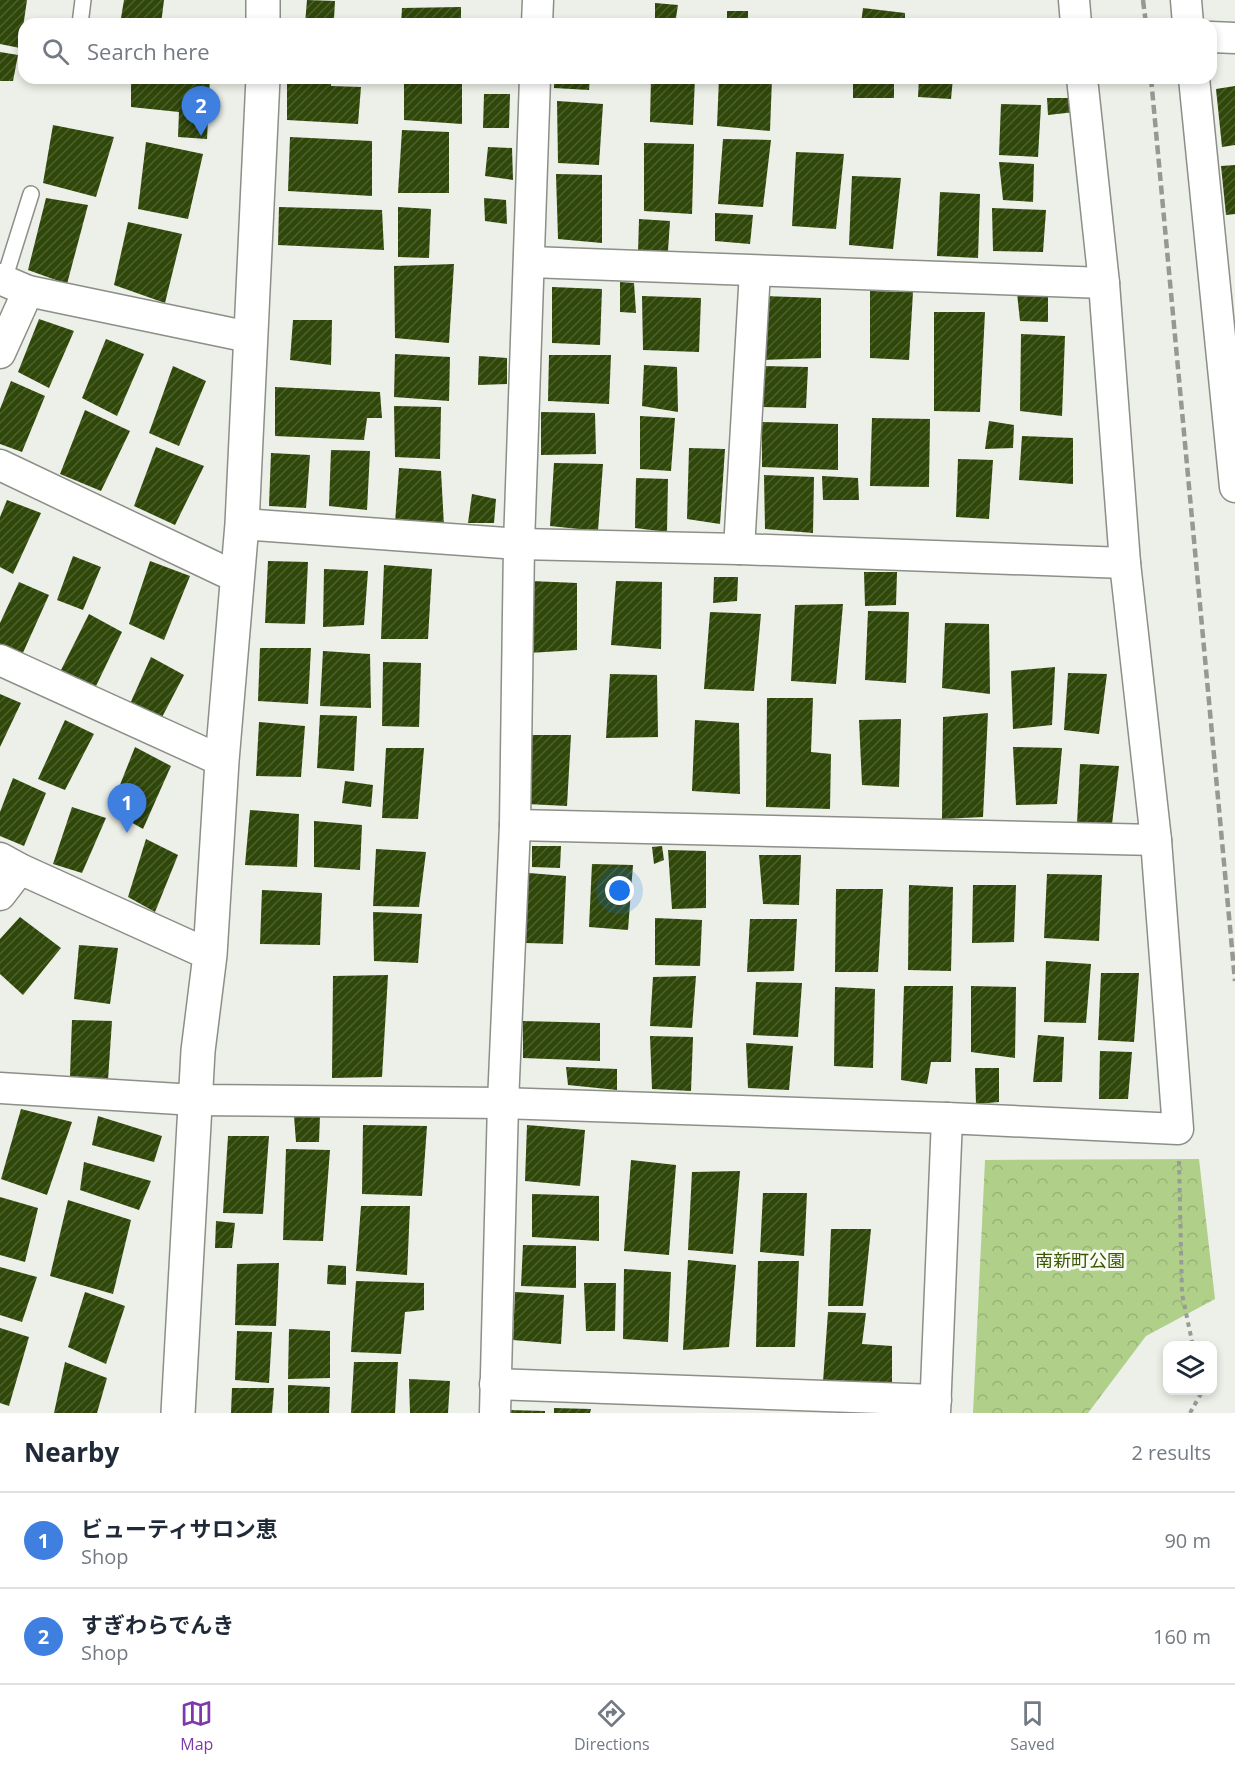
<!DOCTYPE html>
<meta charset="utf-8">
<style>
:root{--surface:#fff;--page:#f6f6f7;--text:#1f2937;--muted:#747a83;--line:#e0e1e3;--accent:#7d39ac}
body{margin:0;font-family:"Open Sans","Noto Sans JP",sans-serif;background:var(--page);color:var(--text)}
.controls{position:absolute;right:18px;bottom:18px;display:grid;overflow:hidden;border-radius:12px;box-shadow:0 3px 9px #0003}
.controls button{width:54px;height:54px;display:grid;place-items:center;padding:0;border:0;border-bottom:2px solid var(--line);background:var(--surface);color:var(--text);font:30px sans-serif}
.you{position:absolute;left:620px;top:891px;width:21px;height:21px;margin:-15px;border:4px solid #fff;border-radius:50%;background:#1a73e8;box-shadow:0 0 0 9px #1a73e833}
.badge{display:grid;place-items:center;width:39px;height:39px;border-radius:50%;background:var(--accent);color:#fff;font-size:20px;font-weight:700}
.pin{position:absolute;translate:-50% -50px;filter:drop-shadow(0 2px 3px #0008)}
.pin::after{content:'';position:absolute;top:32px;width:21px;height:18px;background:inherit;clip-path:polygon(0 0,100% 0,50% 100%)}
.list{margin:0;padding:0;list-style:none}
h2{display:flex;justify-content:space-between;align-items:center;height:78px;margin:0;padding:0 24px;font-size:26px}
h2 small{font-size:20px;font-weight:400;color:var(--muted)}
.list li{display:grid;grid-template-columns:39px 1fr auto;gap:18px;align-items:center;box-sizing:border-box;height:96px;padding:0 24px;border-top:2px solid var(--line)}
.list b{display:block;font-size:22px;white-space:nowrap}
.list p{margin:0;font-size:20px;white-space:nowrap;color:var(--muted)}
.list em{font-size:20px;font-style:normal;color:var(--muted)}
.icon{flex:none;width:33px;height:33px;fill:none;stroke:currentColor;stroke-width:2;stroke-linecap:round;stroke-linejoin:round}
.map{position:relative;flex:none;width:1235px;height:1413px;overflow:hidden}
.search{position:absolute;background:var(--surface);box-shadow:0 3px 9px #0003;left:18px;right:18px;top:18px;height:66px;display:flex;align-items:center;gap:15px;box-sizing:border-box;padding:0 21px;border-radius:18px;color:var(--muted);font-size:22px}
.sheet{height:270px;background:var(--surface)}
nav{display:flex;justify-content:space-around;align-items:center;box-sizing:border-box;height:84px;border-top:2px solid var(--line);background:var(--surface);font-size:16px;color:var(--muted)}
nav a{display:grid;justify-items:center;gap:3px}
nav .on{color:var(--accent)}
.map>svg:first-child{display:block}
.forest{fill:url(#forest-crowns)}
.building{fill:url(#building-hatch)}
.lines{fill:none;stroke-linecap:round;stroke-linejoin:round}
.lane-casing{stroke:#8b8f87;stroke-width:18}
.street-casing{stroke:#8b8f87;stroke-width:33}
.secondary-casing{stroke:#8b8f87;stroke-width:36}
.path{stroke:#999b96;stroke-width:4;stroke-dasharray:4.5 4.5;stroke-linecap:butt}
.lane{stroke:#fff;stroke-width:15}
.street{stroke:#fff;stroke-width:30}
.secondary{stroke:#fff;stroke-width:33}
.rail{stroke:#969993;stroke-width:4.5;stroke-dasharray:9 4.5;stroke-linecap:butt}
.labels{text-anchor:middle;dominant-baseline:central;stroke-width:6;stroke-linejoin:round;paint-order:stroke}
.park-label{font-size:18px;fill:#3a5800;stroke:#f9fdf5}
</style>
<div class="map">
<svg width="1235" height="1413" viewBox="0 0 1235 1413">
<defs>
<pattern id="forest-crowns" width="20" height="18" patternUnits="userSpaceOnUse" patternTransform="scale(1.5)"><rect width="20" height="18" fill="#b0d089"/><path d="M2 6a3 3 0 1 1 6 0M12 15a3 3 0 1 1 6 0" fill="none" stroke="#98b377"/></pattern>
<pattern id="building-hatch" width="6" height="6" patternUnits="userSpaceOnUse" patternTransform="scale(1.5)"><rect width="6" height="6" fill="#30470a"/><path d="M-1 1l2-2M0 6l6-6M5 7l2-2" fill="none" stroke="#4d5f2e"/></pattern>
</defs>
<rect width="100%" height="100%" fill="#ecf0e8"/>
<!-- forest -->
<path class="forest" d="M1199,1159L1215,1299L1146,1336L1088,1413H973L985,1160Z"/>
<!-- building -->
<g class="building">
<path d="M0,0H27L20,48L0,44Z"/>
<path d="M124,0H164L161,24H120Z"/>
<path d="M307,0L335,1L334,19L360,24H305Z"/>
<path d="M655,3L678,5L675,24H655Z"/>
<path d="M461,7V24H401L402,8Z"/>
<path d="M863,8L905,13V24H861Z"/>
<rect x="727" y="11" width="21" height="13"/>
<path d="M0,52L18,55L13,81H0Z"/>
<path d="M131,78H210L207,139L178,137L179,112L131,107Z"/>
<path d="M287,78H331V86L361,87L358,124L287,120Z"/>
<path d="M404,78H462V124L404,120Z"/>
<path d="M554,78H590L589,90L554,88Z"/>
<path d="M651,78H695L693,125L650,122Z"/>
<path d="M719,78H772L770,131L717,126Z"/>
<rect x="853" y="78" width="41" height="20"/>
<path d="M919,78H953L951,99L918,97Z"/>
<path d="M1235,86V145L1222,147L1216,89Z"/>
<path d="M484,94H510L509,128H483Z"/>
<path d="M1047,98H1073L1075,112L1048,115Z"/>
<path d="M557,101L603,104L599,165L558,163Z"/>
<path d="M1001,104L1041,105L1038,157L999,155Z"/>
<path d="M53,125L114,137L96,197L43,183Z"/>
<path d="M402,130L449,132V193H398Z"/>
<path d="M290,137L372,141V196L288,191Z"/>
<path d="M723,139L771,140L763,207L718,204Z"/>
<path d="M146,142L203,154L188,219L138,209Z"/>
<path d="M644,143L694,144L692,214L644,211Z"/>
<path d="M488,147L512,148L513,180L485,176Z"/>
<path d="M796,152L844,154L836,229L792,226Z"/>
<path d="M999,162L1034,164L1033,202L1003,200Z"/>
<path d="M1235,165V214L1226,215L1221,166Z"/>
<path d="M556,174L602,175V243L558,239Z"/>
<path d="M852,176L901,178L893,249L849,245Z"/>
<path d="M940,192L980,194L978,258L937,256Z"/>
<path d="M46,198L88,205L67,284L28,270Z"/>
<path d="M484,198L506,200L507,224L485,221Z"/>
<path d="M279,207L382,210L384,250L278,245Z"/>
<path d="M398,207L431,209L429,258L398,257Z"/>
<path d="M992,208L1046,210L1043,252L993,251Z"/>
<path d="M715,213L753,215L750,244L715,241Z"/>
<path d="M639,219L670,221L668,251L638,253Z"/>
<path d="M128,222L182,234L165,303L114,285Z"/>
<path d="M454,264L449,343L395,338L394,266Z"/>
<path d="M620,282L634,283L636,313L620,312Z"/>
<path d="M552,287L602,289L600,345L552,343Z"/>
<path d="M870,291L913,292L909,360L870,358Z"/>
<path d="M1017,293L1048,294V322L1020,321Z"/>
<path d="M642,296L701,298L699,352L643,350Z"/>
<path d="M764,296L821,298V358L761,360Z"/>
<path d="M934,312H985L980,412L934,411Z"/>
<path d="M39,319L74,331L49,388L18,372Z"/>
<path d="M293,320H332L331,365L290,360Z"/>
<path d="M1021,334L1065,336L1062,416L1020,411Z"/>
<path d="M106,339L144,354L117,416L82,398Z"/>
<path d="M395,354L450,357L449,401L394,397Z"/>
<path d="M549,355H611L609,404L548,401Z"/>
<path d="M479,356L507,358V384L478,385Z"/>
<path d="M644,365L677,367L678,412L642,406Z"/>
<path d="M173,366L206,381L179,446L149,433Z"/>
<path d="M763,366L808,367L806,408L762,407Z"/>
<path d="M11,381L45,396L22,452L0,444V409Z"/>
<path d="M275,387L380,392L382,418H367L364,440L275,436Z"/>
<path d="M394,406L441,407L440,459L395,457Z"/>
<path d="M85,410L130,431L101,491L60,474Z"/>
<path d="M541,412L595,413L596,454L541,455Z"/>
<path d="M640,416L675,418L671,471L640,469Z"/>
<path d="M872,418L930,419L929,487L870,486Z"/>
<path d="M989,421L1014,425L1013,448L985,449Z"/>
<path d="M762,422L838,424V470L762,467Z"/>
<path d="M1022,436L1073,438V484L1019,480Z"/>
<path d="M156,447L204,466L175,525L134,506Z"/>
<path d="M689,448L725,449L720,524L687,519Z"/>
<path d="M331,450L370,451L367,510L329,506Z"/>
<path d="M271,453L310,455L306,508L269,506Z"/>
<path d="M958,459L993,460L989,519L956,517Z"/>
<path d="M554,463L603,464L598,531L550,526Z"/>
<path d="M399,468L441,471L444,526L395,523Z"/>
<path d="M764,475L814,477L813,533L765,529Z"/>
<path d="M822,476L858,478L859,500H823Z"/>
<path d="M636,478L668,479L667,532L635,528Z"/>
<path d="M472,494L496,499L494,523H468Z"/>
<path d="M7,500L41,513L13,574L0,567V517Z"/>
<path d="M73,556L101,567L83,610L57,600Z"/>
<path d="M150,561L190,576L164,640L129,624Z"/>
<path d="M268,561L308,562L305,624L265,623Z"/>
<path d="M384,565L432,569L428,639H381Z"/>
<path d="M324,569L368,571L364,625L323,627Z"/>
<path d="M864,572H897L896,605L865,606Z"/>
<path d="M714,577H738L737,601L713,603Z"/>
<path d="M531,581L577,583V650L529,653Z"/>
<path d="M616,581L662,582L661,649L611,645Z"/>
<path d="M19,582L49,595L22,655L0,644V623Z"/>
<path d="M843,604L836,684L791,681L795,605Z"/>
<path d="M868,611L909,612L906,683L865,680Z"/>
<path d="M710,612L761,614L754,691L704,689Z"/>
<path d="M89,614L122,632L96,686L61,670Z"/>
<path d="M945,623L989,624L990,694L942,688Z"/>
<path d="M260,648H311L308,704L258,701Z"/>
<path d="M323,651L370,654L371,708L320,706Z"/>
<path d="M151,657L184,675L160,721L129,706Z"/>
<path d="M383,662L421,663L419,727L382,726Z"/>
<path d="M1055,667L1052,725L1013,729L1011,671Z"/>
<path d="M1068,673L1107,674L1099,734L1064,730Z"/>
<path d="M610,674L657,675L658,737L606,738Z"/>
<path d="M0,694L21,703L0,747Z"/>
<path d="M767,698H813L811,752L831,754L830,809L766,807Z"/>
<path d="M988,713L983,817L942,819L943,717Z"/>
<path d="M320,715L357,716L354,771L317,768Z"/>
<path d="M901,719L899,787L862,785L859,720Z"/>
<path d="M65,720L94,734L65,790L38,779Z"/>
<path d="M695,720L739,723L740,794L692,791Z"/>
<path d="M259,722L305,726L301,777L256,776Z"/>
<path d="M528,735H571L567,806L527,804Z"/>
<path d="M135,747L171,766L143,829L110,810Z"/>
<path d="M1013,747L1062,748L1057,804L1016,805Z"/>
<path d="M386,748H424L418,819L382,818Z"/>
<path d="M1080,764L1119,766L1112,824H1077Z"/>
<path d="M13,778L46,793L24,846L0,836V812Z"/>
<path d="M345,781L373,785L371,807L342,803Z"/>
<path d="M72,807L106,818L82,873L53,864Z"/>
<path d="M250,810L299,814L297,867L245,865Z"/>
<path d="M314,821L362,825L360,870L314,867Z"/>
<path d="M146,839L178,855L155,912L128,897Z"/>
<path d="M532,846H561L560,868L532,867Z"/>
<path d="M662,846L664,860L654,864L652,847Z"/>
<path d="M376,849L426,852L419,907L373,906Z"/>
<path d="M668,850L706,851V908L672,909Z"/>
<path d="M759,855H801L799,905L763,904Z"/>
<path d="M592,864L633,865L628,930L589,927Z"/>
<path d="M529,873L566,876L563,944L525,943Z"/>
<path d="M1047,874L1102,875L1099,941L1044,938Z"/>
<path d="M909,885L953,887L951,971L908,970Z"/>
<path d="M973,885H1016L1014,942L972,943Z"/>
<path d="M836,889H883L878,972H835Z"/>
<path d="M262,890L322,893L320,945L260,944Z"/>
<path d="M373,912L422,914L418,963L374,961Z"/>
<path d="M20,917L61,948L23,995L0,974V939Z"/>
<path d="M655,918L702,920L700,966L655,965Z"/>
<path d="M750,919H797L794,971L747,972Z"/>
<path d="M79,945L118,948L110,1004L74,999Z"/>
<path d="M1046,961L1091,964L1086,1023L1044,1022Z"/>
<path d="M1101,973H1139L1134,1042L1098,1040Z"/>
<path d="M388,975L382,1077L332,1078L333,976Z"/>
<path d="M696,976L692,1028L650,1026L653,977Z"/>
<path d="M756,982L802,983L798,1037L753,1035Z"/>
<path d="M904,986H953L951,1062H931L927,1084L901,1080Z"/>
<path d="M971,986L1016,987L1015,1058L971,1052Z"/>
<path d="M835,987L875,989L873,1068L834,1066Z"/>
<path d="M72,1020L112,1021L108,1080L70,1076Z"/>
<path d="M523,1021L600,1023V1061L523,1058Z"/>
<path d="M1038,1035L1064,1037L1062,1082H1033Z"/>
<path d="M650,1036L693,1037L691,1091L652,1089Z"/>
<path d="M746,1043L793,1046L789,1090L748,1088Z"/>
<path d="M1100,1051L1132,1052L1128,1099H1099Z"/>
<path d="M566,1067L617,1069V1090L568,1085Z"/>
<path d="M975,1068H999V1102L976,1104Z"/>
<path d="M21,1109L72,1122L47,1195L1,1179Z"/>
<path d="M98,1116L162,1136L154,1162L92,1145Z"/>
<path d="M294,1116H320L319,1142H296Z"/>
<path d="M363,1125L427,1126L422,1196L362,1194Z"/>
<path d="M527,1125L585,1130L580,1186L525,1181Z"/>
<path d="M228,1136H269L263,1214L223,1213Z"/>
<path d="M286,1149L330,1150L323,1241L283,1240Z"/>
<path d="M631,1160L676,1165L669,1255L624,1251Z"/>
<path d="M84,1162L151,1181L139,1210L80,1190Z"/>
<path d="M740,1171L733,1254L688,1250L692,1172Z"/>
<path d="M763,1193H807L804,1256L760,1252Z"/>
<path d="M532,1194L599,1196V1241L532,1237Z"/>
<path d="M0,1197L38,1208L25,1262L0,1255Z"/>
<path d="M68,1200L131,1220L113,1294L50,1276Z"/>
<path d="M361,1206H410L407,1275L356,1271Z"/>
<path d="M216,1221L235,1223L232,1248H215Z"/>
<path d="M831,1229H871L863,1306H828Z"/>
<path d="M523,1245L576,1246V1288L521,1286Z"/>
<path d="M688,1260L736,1265L729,1347L683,1350Z"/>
<path d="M758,1261H799L795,1347H756Z"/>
<path d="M279,1263L276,1326L235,1325L237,1264Z"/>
<path d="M328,1265L346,1266V1285L327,1284Z"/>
<path d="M0,1267L37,1277L22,1322L0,1315Z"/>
<path d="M624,1269L671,1272L668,1342L623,1339Z"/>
<path d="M356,1281L424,1283V1310L405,1312L401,1354L351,1352Z"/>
<path d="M584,1283H616L615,1331H586Z"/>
<path d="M85,1292L125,1306L106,1364L68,1347Z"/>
<path d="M515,1292L564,1295L561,1344L513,1340Z"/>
<path d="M828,1312L866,1313L862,1344L892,1346V1384L823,1382Z"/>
<path d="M0,1328L29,1337L9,1406L0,1403Z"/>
<path d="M289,1329L330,1331V1378L288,1379Z"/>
<path d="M237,1331L272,1332L269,1383L235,1380Z"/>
<path d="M65,1362L107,1378L97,1413H54Z"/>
<path d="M354,1362H398L395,1413H351Z"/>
<path d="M409,1379L450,1381L448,1413H410Z"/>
<path d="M288,1385L330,1387L329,1413H288Z"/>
<path d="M232,1388H274L272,1413H231Z"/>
<path d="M554,1408L591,1409L590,1413H554Z"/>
<path d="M509,1410L545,1411V1413H509Z"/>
</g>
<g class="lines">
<!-- lane casing -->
<g class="lane-casing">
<g id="lane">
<path d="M80,24L83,0"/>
<path d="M4,280L31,194"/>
</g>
</g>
<!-- street casing -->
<g class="street-casing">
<g id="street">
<path d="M1074,0L1076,24"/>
<path d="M1186,0L1188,24"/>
<path d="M537,24L538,0"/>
<path d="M1211,37L1235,38"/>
<path d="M1194,78L1235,487"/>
<path d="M530,262L1104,283"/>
<path d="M0,279L28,291L249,337"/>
<path d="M0,353L28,291"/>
<path d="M0,465L238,578"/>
<path d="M242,524L519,544L739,549L1125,563"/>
<path d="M739,549L755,271"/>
<path d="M0,660L222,761"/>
<path d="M515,825L1156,840"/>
<path d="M0,858L20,869L210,955"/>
<path d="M0,895L20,869"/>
<path d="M0,1088L195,1100L503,1103L947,1118"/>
<path d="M495,1384L936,1400"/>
<path d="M495,1413L503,1103L515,825L519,544L535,78"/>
<path d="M935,1413L947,1118L1178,1129L1156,840L1125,563L1104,283L1082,78"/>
</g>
</g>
<!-- secondary casing -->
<g class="secondary-casing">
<g id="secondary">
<path d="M263,24V0"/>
<path d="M178,1413L198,1051L210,955L222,761L242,524L263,78"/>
</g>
</g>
<!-- path -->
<g class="path">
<path d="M1179,1161L1182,1294L1193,1346"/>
<path d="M1190,1413L1203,1390"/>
</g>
<!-- lane -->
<use href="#lane" class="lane"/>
<!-- street -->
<use href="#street" class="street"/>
<!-- secondary -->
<use href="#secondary" class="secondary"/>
<!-- rail -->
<g class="rail">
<path d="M1143,0L1146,24"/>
<path d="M1151,78L1235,981"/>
</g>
</g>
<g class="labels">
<!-- park labels -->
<g class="park-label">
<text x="1080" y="1260">南新町公園</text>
</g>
</g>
</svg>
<div class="controls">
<button><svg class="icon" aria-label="layers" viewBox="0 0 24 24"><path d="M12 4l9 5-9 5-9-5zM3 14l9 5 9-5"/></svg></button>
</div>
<div class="you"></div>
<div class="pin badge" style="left:127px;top:833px;background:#3f7fe0">1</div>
<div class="pin badge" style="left:201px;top:136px;background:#3f7fe0">2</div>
<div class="search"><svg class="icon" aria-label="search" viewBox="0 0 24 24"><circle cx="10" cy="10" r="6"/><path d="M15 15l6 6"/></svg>Search here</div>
</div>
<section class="sheet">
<h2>Nearby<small>2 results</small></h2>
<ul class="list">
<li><span class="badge" style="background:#3f7fe0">1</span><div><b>ビューティサロン恵</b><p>Shop</p></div><em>90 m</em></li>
<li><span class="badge" style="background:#3f7fe0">2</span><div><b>すぎわらでんき</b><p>Shop</p></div><em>160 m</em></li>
</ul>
</section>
<nav>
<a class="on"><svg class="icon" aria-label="map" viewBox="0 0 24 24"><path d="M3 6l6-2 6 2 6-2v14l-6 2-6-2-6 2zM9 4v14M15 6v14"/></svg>Map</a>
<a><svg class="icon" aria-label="directions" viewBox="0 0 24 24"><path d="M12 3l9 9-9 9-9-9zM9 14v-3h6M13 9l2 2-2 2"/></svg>Directions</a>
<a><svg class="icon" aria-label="saved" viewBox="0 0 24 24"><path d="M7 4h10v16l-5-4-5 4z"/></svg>Saved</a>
</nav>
